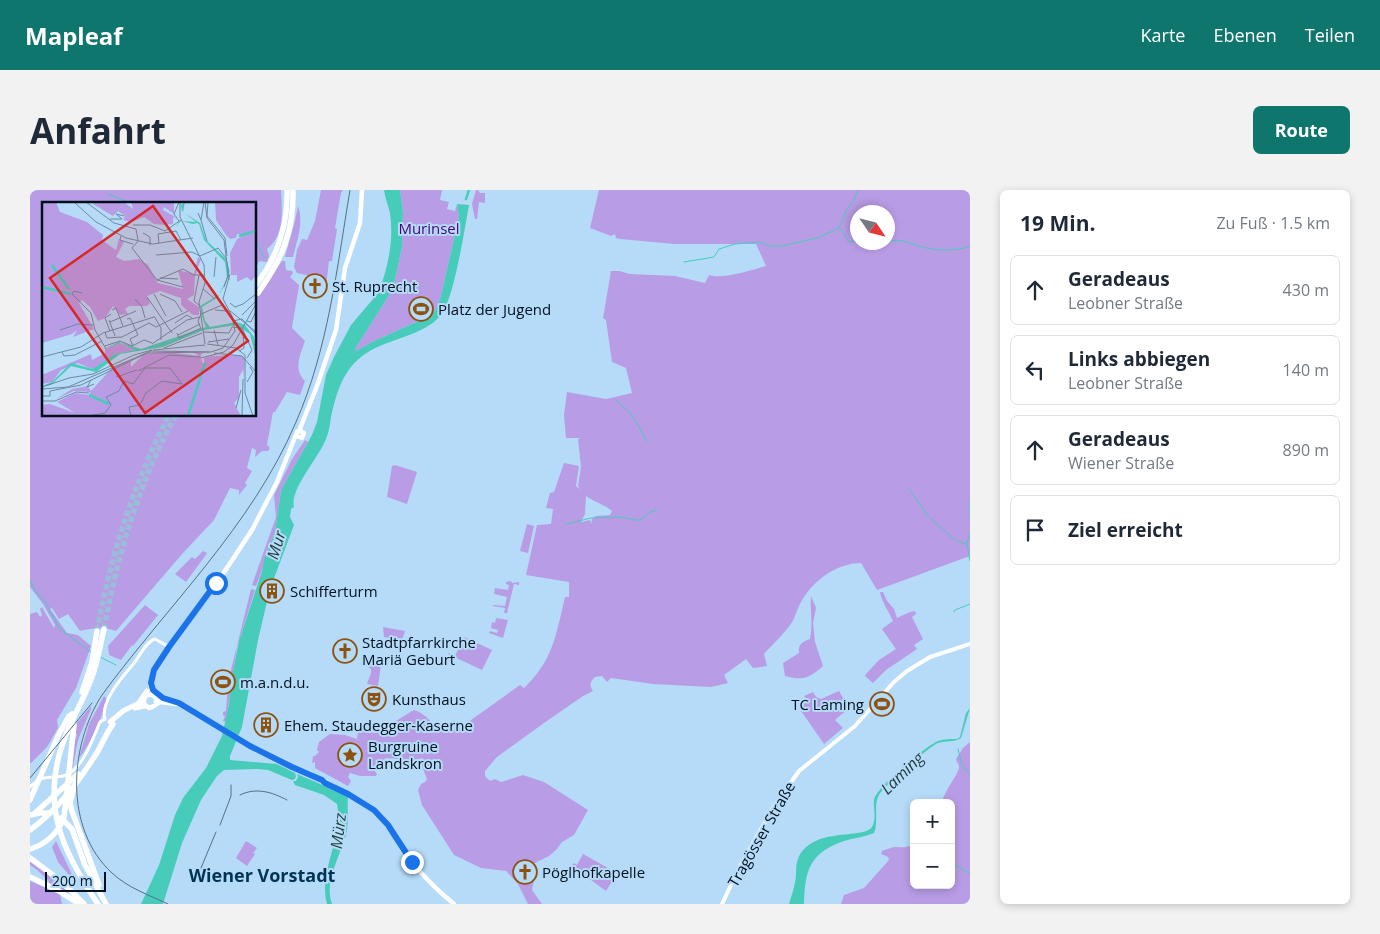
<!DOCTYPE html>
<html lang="de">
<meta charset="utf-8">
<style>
:root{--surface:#fff;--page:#f2f2f3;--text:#1f2937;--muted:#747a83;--line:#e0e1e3;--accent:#0f766e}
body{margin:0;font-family:"Open Sans",sans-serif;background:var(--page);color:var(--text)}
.controls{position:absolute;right:15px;bottom:15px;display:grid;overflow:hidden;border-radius:8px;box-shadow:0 2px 8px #0003}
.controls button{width:45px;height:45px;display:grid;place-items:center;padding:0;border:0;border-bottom:1px solid var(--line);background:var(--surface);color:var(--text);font:25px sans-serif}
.compass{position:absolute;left:820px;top:15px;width:45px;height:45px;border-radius:50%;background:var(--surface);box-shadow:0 2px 8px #0003;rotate:125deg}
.scale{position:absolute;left:15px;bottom:12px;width:61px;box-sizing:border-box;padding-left:5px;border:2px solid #01101d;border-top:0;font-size:14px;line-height:18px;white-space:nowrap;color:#01101d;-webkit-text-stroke:4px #b5dbf9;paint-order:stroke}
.stop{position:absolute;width:15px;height:15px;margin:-11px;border:4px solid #1a73e8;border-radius:50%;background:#fff}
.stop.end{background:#1a73e8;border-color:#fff;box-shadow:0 1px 5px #0008}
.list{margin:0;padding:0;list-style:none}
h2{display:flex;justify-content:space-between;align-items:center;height:65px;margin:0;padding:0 20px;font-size:21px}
h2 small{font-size:16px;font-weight:400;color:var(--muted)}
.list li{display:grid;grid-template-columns:32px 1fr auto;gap:15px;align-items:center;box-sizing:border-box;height:70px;margin:0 10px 10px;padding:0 10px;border:1px solid var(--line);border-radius:8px}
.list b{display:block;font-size:19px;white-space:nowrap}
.list p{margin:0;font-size:16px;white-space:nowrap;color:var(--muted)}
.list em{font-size:16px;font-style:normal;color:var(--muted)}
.icon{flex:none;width:28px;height:28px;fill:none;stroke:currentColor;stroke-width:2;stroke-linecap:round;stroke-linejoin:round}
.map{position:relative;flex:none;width:940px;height:714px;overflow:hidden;border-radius:8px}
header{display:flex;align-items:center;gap:30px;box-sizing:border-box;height:70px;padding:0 25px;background:var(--accent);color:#fff}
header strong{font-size:24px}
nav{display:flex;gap:28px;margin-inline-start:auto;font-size:18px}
.intro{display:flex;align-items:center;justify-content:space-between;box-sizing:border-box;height:120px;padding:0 30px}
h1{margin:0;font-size:35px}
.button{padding:12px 22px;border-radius:8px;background:var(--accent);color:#fff;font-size:18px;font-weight:700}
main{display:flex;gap:30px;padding:0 30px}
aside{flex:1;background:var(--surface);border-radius:8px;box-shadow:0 2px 8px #0003}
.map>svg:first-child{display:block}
.green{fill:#b99ce6;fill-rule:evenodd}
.water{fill:#47ccb9}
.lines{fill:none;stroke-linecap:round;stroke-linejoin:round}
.stream{stroke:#47ccb9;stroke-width:1}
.canal{stroke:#47ccb9;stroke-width:2.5}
.motorway-tunnel{stroke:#9abdd8;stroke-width:5.5;stroke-dasharray:5.5 3;stroke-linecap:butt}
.tertiary{stroke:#fff;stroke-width:3}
.secondary{stroke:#fff;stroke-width:4}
.primary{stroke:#fff;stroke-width:4.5}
.trunk{stroke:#fff;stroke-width:5}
.motorway{stroke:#fff;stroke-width:5.5}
.rail{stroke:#556f84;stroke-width:1}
.route{stroke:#1a73e8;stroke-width:6}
.labels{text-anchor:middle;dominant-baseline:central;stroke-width:4;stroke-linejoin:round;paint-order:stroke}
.park-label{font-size:15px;fill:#49007e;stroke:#b5dbf9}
.poi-label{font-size:15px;fill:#01101d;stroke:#b5dbf9;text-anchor:start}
.street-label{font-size:15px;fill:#01101d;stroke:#b5dbf9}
.water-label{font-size:16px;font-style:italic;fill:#1e3a35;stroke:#b5dbf9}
.quarter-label{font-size:18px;font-weight:bold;fill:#013452;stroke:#b5dbf9}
.inset-river{fill:none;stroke:#47ccb9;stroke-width:2.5}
.inset-road{fill:none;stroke:#6d8aa1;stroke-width:1}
.view{fill:#d62828;fill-opacity:0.15;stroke:#d62828;stroke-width:2.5}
.inset-edge{fill:none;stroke:#01101d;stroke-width:2.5}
</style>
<header>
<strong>Mapleaf</strong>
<nav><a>Karte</a><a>Ebenen</a><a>Teilen</a></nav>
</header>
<div class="intro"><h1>Anfahrt</h1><a class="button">Route</a></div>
<main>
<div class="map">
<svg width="940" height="714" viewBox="0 0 940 714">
<rect width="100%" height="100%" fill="#b5dbf9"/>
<!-- green -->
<g class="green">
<path d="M0,0H251C252,21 255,45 237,59L239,66L237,72L230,71L225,76V14H14V225H225V103L229,106L252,71H255L256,80L262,81L263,83L260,87L269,95L262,138L275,151C270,165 263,179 275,191L270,205L257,202L245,222H243L237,255L240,258L238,261H232L225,267L226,260L222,258L217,278L222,281L215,293L217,295L209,305V300L200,298L184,330L153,363L86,441C74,436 63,438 50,441L38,424L29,429L22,418L20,419L37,443L48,445L61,456L46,498L27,530L28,538L17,557L0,574V424L7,422L10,427L12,425L10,419L12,417L24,438L25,435L13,414L0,397Z"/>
<path d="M291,0H313L311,3L305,38L307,39L302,71H299L296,97L286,105L283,104L279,100L281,86L267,83L264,77L267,60L272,49L277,50L285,31Z"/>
<path d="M370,0H412L410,10L419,12L417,19L425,21L427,14L429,27L411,106L405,121L395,128L342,152L326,161L325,159L363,99L372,57L373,22Z"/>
<path d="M446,0H448L450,3H455V13L449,12L447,29H445L442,14Z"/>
<path d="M569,0H940V366L847,400L831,373C806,373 781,392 770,414C766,421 765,429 760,435C753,445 743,454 734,464L737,476L723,478L716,469L694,485L698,493L681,497L623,494L581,488L577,492L572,486L565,487C560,492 559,495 563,501L553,506L514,533L467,567L455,581V586L460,591L465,589L471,592L493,585L514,592L558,620L544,645L532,652L526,660L519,666L491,680L490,685L498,691L504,690L502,700L512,714H498L488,694L476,681L451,678L424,665L392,615L388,600L391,594L395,592L397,589L391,573L393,568L384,570L356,568L342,577L347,584L346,586H330L320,583L318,587L321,591L318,596L285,578V572L282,573L283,566H285L289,562L287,560L289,552L300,544L315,545L327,549L328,541L346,543L384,520C400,525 402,538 416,543L434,535L490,495L494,498C523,470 526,445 535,407H539V392L496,385L507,335L521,334L523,319L516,318L520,303L524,302L534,273L549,276L546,296L550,299L548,296L551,277L548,249L551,248H536L534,225L537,202L576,209L602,203L596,178L582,172L576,130L573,128L581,81H589L600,84L645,86L675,93L679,85C692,90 722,80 736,76L726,54H644L590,49L586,48L585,44L581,46L560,38ZM828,22H858V52H828ZM556,306C564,312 575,315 582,321L580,325L566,326L562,329L561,334L560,330L551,332L555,324Z"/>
<path d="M268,16C274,33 267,50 263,67H255L265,31Z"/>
<path d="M275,250L278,252L251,300L245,342L237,362L232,380L226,396L222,395L246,327L244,305L262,269Z"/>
<path d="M365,275L387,282L377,314L357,307L362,276Z"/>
<path d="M497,334L504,336L498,363L490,361Z"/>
<path d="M173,361L177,363L175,366L156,392L145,384L162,367L165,369Z"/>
<path d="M481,391L482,393L489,392V395L484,394L477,423H474L475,418L463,416V415L475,416L477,407L464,404L465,398L478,400L479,395L476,394V392Z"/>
<path d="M221,399L225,400L207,457L196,532L193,531L195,526L193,525V522L196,521L198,492Z"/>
<path d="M850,402H853L857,411L864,419L867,428L880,422L885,421L886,424L882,427L893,449L884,455L887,459L856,480L843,493L835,486L836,484L849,470L866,459L852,439L863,431C859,422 851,410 850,402Z"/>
<path d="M781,406L786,418L783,433L785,452L793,476C779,488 774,491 755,486L753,473L769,463C768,454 772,452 780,449C783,435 780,420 781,406Z"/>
<path d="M115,415L128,425L103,456L102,455L91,470L79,465L78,456Z"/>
<path d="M466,428L478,430L473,448L459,443L460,441L467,443L468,440L461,438L462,432L465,433Z"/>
<path d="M353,437L375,441L372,450L354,447Z"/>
<path d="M434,447L462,460L452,480L418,464L419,463L425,466Z"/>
<path d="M348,467L351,474L348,496L337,494C338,489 342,484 341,479L338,477V468Z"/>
<path d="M809,501L819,518L805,530L813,538L794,554L769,518L778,511L774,506L783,502L786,507L791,509Z"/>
<path d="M74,506L77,509C71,529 62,552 49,568L59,534Z"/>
<path d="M61,516V519L48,550L43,577L41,579L43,557L47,544L44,543L47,533Z"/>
<path d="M940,552V714H811L814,705L834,698L859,670L858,667L851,664L852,661C855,660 860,658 864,657C873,657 876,659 884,653V695H921V613H912C914,600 930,583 929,576C929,575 926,570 926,569L933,558Z"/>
<path d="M26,651L46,693L28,672L22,657Z"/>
<path d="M216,651L227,658L223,663L225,664L217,676L206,668Z"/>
<path d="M553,664L587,683L576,701L561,690L539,678L544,673L547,675Z"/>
<path d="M0,671L21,686L40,704L19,693V691L7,680L0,675Z"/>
<path d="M0,691L30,704L32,714H0Z"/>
</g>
<!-- water -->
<g class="water">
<path d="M354,0H370L373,22L372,57L363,99L325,159L326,161L342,152L395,128L405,121L411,106L429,27L427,14L439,15C435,37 424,109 411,125C392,148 354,148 331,167C312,182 306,205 301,227C300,234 299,242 296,249C290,266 259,300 264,317L261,319L260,327L264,335L240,399L228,450L212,537L200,566V570L247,574L265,583L266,586L265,589L262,590L238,580L227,579L194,580L187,586L171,610L152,653L133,714H111L129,675L145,625L153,608L176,578L192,546L199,514L201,491L209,451L232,381L234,370L245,342L251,300L282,245L287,232L296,185L304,167L321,135L349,102C358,76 364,51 360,23C358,15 355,8 354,0Z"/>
<path d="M940,518L931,548C924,553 916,550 908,553C899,557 854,596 849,605C843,615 849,631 844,643C834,647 824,648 814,651C779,663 775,681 774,714H759C761,707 764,699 765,692C767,685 765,676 768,669C781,636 833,650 842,637C847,628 843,619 844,610C846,597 896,556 908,551C914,549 921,549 927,549L930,547L936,523Z"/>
<path d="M267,584L318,606C317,619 319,633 316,645C310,666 294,692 302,714H297C288,680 314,648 307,614L294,605L265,595L263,591H266L268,587Z"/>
</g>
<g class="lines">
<!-- stream -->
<g class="stream">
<path d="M78,4L100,13"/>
<path d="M810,38L819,52L825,51"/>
<path d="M225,51L227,52"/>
<path d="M826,51H828"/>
<path d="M858,51C871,49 876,52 889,56C905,61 925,62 940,56"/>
<path d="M228,54L229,56"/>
<path d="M230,58L233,66L236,68"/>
<path d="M654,72L684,67L689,59L705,54L729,52L740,56H752L787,48L809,38L816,21L824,10L828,0"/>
<path d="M586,210L602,225L617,251"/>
<path d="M879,299L880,300"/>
<path d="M881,302L898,326"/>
<path d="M940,309V331"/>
<path d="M900,328L925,350"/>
<path d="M537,334L561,328L590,327L606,330H610L620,322L627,320"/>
<path d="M939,344L940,342"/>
<path d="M939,346L937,354L940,371"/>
<path d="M927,351L936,354"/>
<path d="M0,391L6,402L16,413L29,438L62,463"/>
<path d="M924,422L925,420L940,414"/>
<path d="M70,467L86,475"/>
<path d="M187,496L200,502"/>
<path d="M928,559L932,575L940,585"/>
<path d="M921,671L923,674L928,677"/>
<path d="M929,677L940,684"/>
</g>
<!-- canal -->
<path class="canal" d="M436,9L439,0"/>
<!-- motorway-tunnel -->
<g class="motorway-tunnel">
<path d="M74,439C88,364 109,292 146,225"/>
<path d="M67,441C81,365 103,294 139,225"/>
</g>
<!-- tertiary -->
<g class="tertiary">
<path d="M75,529C70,511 94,485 105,472C110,465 116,452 125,449L139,457"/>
<path d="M0,597C12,584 18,589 33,586C52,582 63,548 70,532L75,529"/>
</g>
<!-- secondary -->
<path class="secondary" d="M692,714L710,676L743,618L769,581L825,536L864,492L877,481L900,467L940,454"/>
<!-- primary -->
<g class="primary">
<path d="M269,241L287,196L306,140L315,78L330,33L332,0"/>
<path d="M123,505L120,494L125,480L139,457L187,393L222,340L247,292L267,242L270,241L274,243L272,248L267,246"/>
<path d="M125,506L149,513L213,552L262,577L279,583L327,609L344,619L351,627L370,652"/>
<path d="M126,514V508L123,505H117L114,509V514L119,518L122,517L130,512L146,514"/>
<path d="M369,651C382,676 402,696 424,714"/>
</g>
<!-- trunk -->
<g class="trunk">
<path d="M110,511L117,501"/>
<path d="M105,518L115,516"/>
<path d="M80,532L93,521L111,512L114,509"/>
</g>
<!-- motorway -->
<g class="motorway">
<path d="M225,96C247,68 258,36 257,0"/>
<path d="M228,103C252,69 264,42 263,0"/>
<path d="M52,502L62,472L67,441"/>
<path d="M44,598L40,613L42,621L69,695"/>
<path d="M0,610L28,546L39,526L42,524"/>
<path d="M5,623L48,584"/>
<path d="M0,625L10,623H20"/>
<path d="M31,628L42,639L55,675L76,714"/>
<path d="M0,640C28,620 50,590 68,561C73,552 77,542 83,534"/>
<path d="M0,659C17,654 27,644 34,628L44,535"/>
<path d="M0,668L31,691L54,714"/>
<path d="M0,687L29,701L49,714"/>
<path d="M68,714C32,661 10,614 34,550C42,528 54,509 62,487C68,472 70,455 74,439"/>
</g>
<!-- rail -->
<g class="rail">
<path d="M0,588L62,513"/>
<path d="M210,605C226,597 242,602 257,610"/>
<path d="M190,635L201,606V595"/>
<path d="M166,690L186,642"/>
<path d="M138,714C119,705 98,698 82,683C34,639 39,556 72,505C138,415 222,336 266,232C298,159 307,78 320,0"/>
</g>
</g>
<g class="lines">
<!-- route -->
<path class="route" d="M186,393L139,457L124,480L121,493L123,500L133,508L149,513L220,556L262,577L292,590L295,593L318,604L344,620L358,635L382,672"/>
</g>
<!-- icons -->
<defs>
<g id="church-ring" transform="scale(1.25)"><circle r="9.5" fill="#b5dbf9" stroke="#8d520f" stroke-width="1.5"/><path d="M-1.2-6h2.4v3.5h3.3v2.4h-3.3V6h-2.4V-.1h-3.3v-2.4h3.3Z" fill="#8d520f"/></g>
<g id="stadium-ring" transform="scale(1.25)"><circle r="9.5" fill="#b5dbf9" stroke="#8d520f" stroke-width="1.5"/><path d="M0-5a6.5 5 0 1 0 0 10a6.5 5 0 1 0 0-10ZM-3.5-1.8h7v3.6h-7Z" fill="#8d520f"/></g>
<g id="building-ring" transform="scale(1.25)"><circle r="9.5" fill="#b5dbf9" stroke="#8d520f" stroke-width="1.5"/><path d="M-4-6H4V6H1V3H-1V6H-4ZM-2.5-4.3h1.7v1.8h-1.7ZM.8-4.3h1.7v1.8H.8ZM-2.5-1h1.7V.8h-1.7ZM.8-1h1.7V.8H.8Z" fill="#8d520f"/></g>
<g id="theatre-ring" transform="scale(1.25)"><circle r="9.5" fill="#b5dbf9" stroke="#8d520f" stroke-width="1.5"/><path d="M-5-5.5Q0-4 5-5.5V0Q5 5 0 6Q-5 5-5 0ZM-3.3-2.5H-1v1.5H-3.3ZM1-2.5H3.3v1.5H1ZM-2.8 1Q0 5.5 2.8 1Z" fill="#8d520f"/></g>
<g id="sight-ring" transform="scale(1.25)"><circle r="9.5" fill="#b5dbf9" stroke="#8d520f" stroke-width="1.5"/><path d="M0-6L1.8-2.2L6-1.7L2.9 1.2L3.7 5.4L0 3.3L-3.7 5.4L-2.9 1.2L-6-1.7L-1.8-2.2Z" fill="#8d520f"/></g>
</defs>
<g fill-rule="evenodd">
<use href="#church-ring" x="285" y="96"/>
<use href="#stadium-ring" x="391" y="119"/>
<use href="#building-ring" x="242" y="401"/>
<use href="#church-ring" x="315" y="461"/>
<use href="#stadium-ring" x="193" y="492"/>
<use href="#theatre-ring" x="344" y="509"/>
<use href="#stadium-ring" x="852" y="514"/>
<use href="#building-ring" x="236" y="535"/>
<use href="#sight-ring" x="320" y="565"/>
<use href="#church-ring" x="495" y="682"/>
</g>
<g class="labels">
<!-- park labels -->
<g class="park-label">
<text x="399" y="38">Murinsel</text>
</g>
<!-- poi labels -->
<g class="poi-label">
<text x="302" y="96">St. Ruprecht</text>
<text x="408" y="119">Platz der Jugend</text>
<text x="260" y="401">Schifferturm</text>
<text x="332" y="452">Stadtpfarrkirche<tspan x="332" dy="17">Mariä Geburt</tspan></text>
<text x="210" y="492">m.a.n.d.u.</text>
<text x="362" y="509">Kunsthaus</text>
<text x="834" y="514" text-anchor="end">TC Laming</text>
<text x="254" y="535">Ehem. Staudegger-Kaserne</text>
<text x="338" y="556">Burgruine<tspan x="338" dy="17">Landskron</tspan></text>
<text x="512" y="682">Pöglhofkapelle</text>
</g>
<!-- street labels -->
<g class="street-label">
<text transform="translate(731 644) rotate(-60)">Tragösser Straße</text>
</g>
<!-- water labels -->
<g class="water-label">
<text transform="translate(246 355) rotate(-73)">Mur</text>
<text transform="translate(872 583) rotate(-44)">Laming</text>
<text transform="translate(308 641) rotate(-83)">Mürz</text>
</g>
<!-- quarter labels -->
<g class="quarter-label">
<text x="232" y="685">Wiener Vorstadt</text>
</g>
</g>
<!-- overview -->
<g transform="translate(12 12)">
<rect width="214" height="214" fill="#b5dbf9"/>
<path d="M0,0H14L18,10L45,20L61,33L60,38L74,48L77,37L82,40L74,55L82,59L97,57L106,63L116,81L141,87L136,68L152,72L156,55L159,57L153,74L152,93L145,97L157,105V113H151L139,103V96L118,89L105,94L108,101L105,104H87L83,107L86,112L78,113L71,104L63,116L56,119L48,105L40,98L37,101L52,127L31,135L35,128L30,132L0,141ZM52,0H82L91,7L89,0H132V12L122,5L121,8L132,14L134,17L131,15V22L122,23L112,22L102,15L89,20L81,18L83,14L76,9L71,14L51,2ZM173,0H214V74L209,79L205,75L195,80V73H189L188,51L195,37L203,33L195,32L194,36L188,37L184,33L174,18ZM78,141L93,148L73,152L59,166L50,167L36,161L19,168L10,180L0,182V173L49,152L50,158L63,151V147ZM126,150L157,154L151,150L161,151L158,154L162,164V156L170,154L197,153L203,156L201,177V168L197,175V196L192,201L199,214H0V203L8,202L33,211L15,200L33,191L48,193V190L32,189L14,197L30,187L46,184L49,189L69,167L82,160L89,159V165L102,152Z" fill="#b99ce6"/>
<path d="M143,0L141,10L158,21L164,38L184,57L187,71L185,79L176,95L160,105L163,119L168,125L195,120L203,123L212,135L214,156L208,132L194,123L162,128L121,145L78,152L54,170L29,164L9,183L0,184L10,180L29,161L51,167L73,152L93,148L79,141L61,147L77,140L99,147L164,125L161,118L158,104L177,93L185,76L183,60L162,38L157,22L155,21L151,22L140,19L137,21L135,24L134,25L137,20L140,19L154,20L140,9L139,3Z" fill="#47ccb9"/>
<path class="inset-river" d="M197,34L214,29M10,63L27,87M0,85L29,92M47,193L67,202M146,214L163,161"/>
<path class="inset-road" d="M32,0L54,20L84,36L111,42L151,36M44,0L72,21L94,27L96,38M137,0L132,12L137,19M138,0V15L162,63L163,81L157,100L163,142M163,0L165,16L182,38L187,78M166,0L165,14L183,36L185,54M156,11L159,18L162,0M68,17H80L74,12L82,14M159,18L165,39M91,23H108L123,29L139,18M101,31L108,35V43M79,34L78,38L91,42M96,39L90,46L115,78M117,41L116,32L134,29L139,38M114,53L150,50L158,54L176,46L184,56L187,70L182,85M172,75L174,55M118,76L136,77M115,78L141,67L152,73H163M115,78L141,85M161,87L173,97M40,91L32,89L30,92L49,111L53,128L64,147M112,92L124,114M118,92L133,99L140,110M105,95L130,131M93,97L100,105L103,116M188,101L193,105L201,102L214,92M157,103L152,99L157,73M70,108L74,106L81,124M173,108L185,109L191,119L200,117M187,108L214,130M200,113L213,100M112,114L119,126V138M85,117L88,116L96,133M200,117L214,132M67,118L73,134M205,119L209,120L214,109M68,120L94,109M133,121L145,113L150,116M159,127L156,119L159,112L180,103M18,128L36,122L51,123M172,128L176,143M68,129L63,116L69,112M63,130L65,136L80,135L107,121L114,125L146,109M161,130L187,131L190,125L200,126L210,148L205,156M135,131L137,136L159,126M136,133L158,122M166,140L187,137M110,142L145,118L158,115M165,142L194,146L203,153V191L211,214M63,144L78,139L90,144M90,144L102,138L110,141M91,144L88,137L96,133M122,146L160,131M111,148L163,143M197,149L202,146L201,129M20,150L22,154L33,153L60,139M172,151L200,154L214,170M0,155L39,145L61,131L112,115M159,156L182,150L191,143L214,102M96,169L127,153L159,155M74,175L95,168M49,178L45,185L52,182M205,180L211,170L208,165M0,185L27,176L51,172L92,153L110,148M0,187L26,185L109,149L169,150L181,146L193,129L190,114L181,97L188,72M0,194H8V189L39,183L105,151L167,150M0,199H13L34,190L47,191M194,206L199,188M46,214L63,211L69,203L64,195L77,189L82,179L91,182L103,166M89,214L87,205L98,203L104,191L120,179L140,182L128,166H103M200,214L201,177"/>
<path class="view" d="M111,4L206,139L103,211L8,76Z"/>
<rect width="214" height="214" class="inset-edge"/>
</g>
</svg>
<div class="controls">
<button>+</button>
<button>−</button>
</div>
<svg class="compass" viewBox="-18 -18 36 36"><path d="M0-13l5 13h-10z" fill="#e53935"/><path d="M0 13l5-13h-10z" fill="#747a83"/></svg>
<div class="scale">200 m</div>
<div class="stop" style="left:186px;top:393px"></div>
<div class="stop end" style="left:382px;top:672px"></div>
</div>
<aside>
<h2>19 Min.<small>Zu Fuß · 1.5 km</small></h2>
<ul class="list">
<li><svg class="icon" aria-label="ahead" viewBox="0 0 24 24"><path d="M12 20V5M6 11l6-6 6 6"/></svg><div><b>Geradeaus</b><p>Leobner Straße</p></div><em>430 m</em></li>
<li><svg class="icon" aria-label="left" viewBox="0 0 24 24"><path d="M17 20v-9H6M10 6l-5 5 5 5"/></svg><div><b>Links abbiegen</b><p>Leobner Straße</p></div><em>140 m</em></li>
<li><svg class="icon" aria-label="ahead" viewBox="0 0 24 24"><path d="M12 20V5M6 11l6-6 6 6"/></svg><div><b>Geradeaus</b><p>Wiener Straße</p></div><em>890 m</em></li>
<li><svg class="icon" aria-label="arrive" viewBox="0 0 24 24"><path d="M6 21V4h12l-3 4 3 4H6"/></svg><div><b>Ziel erreicht</b></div></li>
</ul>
</aside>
</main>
